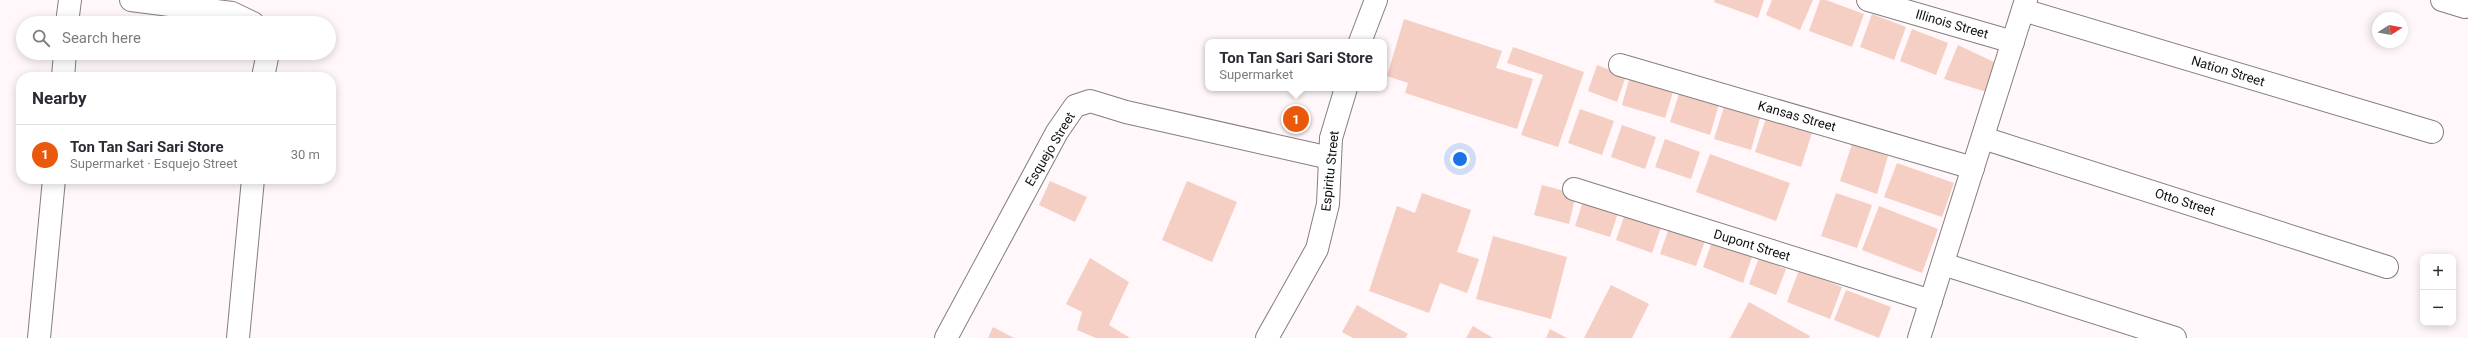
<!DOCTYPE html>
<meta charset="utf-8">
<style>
:root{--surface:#fff;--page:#f2f2f3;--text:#2b2b33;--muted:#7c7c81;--line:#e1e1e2;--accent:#ea580c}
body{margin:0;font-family:Roboto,sans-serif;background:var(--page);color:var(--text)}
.controls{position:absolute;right:12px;bottom:12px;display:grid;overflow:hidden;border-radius:8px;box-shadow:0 2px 10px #0003}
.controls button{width:36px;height:36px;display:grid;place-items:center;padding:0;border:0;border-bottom:1px solid var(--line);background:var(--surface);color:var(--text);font:20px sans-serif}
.compass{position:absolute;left:2372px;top:12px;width:36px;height:36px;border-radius:50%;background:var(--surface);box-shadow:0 2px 10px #0003;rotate:79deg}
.you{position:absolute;left:1460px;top:159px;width:14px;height:14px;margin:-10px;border:3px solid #fff;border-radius:50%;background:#1a73e8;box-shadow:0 0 0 6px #1a73e833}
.badge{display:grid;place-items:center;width:26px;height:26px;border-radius:50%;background:var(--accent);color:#fff;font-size:13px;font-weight:700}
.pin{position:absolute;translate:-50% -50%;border:2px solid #fff;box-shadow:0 1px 4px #0006}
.popup{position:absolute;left:1205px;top:39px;width:182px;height:52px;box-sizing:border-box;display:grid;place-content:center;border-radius:8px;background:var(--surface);filter:drop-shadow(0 1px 3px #0005);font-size:13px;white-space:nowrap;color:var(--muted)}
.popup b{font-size:15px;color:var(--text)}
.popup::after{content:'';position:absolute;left:50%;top:100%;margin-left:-8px;border:8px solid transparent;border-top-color:var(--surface)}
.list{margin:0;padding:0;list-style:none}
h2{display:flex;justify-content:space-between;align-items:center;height:52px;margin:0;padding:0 16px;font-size:17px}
h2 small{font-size:13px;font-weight:400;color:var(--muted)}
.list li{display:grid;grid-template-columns:26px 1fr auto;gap:12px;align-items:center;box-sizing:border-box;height:60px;padding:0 16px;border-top:1px solid var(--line)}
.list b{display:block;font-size:15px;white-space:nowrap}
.list p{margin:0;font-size:13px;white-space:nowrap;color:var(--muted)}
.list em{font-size:13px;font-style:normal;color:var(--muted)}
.icon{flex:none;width:22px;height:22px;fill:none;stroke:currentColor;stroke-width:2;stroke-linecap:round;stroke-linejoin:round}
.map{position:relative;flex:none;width:2468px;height:338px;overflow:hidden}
.search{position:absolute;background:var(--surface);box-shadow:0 2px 10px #0003;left:16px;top:16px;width:320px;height:44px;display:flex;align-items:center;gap:10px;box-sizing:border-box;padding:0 14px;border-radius:22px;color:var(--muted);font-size:15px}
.panel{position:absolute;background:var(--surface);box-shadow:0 2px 10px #0003;left:16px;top:72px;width:320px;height:112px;border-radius:16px}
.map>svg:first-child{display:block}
.building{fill:#f5cfc4}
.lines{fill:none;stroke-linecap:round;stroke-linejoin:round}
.minor-casing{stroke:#847e7f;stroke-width:24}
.tertiary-casing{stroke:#847e7f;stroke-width:24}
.minor{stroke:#fff;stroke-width:22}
.tertiary{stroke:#fff;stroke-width:22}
.labels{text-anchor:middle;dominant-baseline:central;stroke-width:4;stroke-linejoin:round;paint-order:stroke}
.street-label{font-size:13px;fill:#110f0f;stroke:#fff}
</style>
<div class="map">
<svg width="2468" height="338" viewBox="0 0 2468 338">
<rect width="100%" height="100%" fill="#fff7f9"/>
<!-- building -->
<g class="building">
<path d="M1715,0H1764L1758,18L1714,2Z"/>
<path d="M1772,0H1813L1800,30L1766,15Z"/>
<path d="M1820,0H1826L1864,14L1852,47L1809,31Z"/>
<path d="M1872,14L1906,27L1894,60L1860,47Z"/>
<path d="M1404,19L1502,51L1496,68L1533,79L1517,129L1405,93L1408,83L1387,76Z"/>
<path d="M1912,29L1948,43L1936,75L1900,61Z"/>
<path d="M1958,45L1996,63L1987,92L1944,79Z"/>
<path d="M1513,47L1584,72L1558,147L1521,135L1543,75L1507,63Z"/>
<path d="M1597,65L1626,76L1617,102L1588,91Z"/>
<path d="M1630,76L1674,89L1665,118L1622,105Z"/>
<path d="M1680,91L1719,104L1710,135L1670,122Z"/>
<path d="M1724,107L1760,118L1751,150L1714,139Z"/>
<path d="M1580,109L1614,121L1602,155L1568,143Z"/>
<path d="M1766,118L1812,133L1801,167L1755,152Z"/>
<path d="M1622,125L1656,137L1645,169L1611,157Z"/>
<path d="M1665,139L1700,152L1691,179L1655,167Z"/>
<path d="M1852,144L1888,156L1877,194L1840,181Z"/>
<path d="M1710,154L1790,183L1776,221L1696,192Z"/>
<path d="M1897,163L1954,183L1942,217L1884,197Z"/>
<path d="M1050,181L1087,197L1075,222L1039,205Z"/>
<path d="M1187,181L1237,202L1212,262L1162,240Z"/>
<path d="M1542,185L1576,194L1569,224L1534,215Z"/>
<path d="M1422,193L1471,210L1457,252L1479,259L1467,293L1440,283L1429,313L1369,291L1397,206L1415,213Z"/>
<path d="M1836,193L1872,205L1857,248L1821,236Z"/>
<path d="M1584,198L1619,210L1610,237L1575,226Z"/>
<path d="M1879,206L1938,229L1922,273L1862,250Z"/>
<path d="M1625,214L1661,227L1652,253L1616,240Z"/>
<path d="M1669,228L1705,241L1696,266L1660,254Z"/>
<path d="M1493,236L1567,257L1551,319L1476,299Z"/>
<path d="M1712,242L1752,257L1743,283L1703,267Z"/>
<path d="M1090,258L1129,282L1109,325L1130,338H1096L1077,330L1082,312L1066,304Z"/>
<path d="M1759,258L1786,269L1776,295L1749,284Z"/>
<path d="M1799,270L1842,287L1830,319L1787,302Z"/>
<path d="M1611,285L1649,304L1632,338H1584Z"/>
<path d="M1846,290L1891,307L1879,338L1834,320Z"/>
<path d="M1749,302L1810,336L1809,338H1730Z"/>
<path d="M1357,305L1408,334L1405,338H1353L1342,332Z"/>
<path d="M1473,326L1493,338H1466Z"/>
<path d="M993,327L1014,338H988Z"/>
<path d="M1550,329L1567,338H1546Z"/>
</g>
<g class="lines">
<!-- minor casing -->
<g class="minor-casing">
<g id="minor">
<path d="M131,0L232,13L253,23"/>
<path d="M1868,0L2013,42"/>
<path d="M2442,0L2465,7"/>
<path d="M2023,10L2432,132"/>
<path d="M67,23L70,0"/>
<path d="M1620,65L1973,168"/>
<path d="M63,77L65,53"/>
<path d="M263,77L268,53"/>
<path d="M1983,138L2387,267"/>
<path d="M1574,189L1931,301"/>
<path d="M1943,264L2175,338"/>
<path d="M39,338L54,179"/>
<path d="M238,338L253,179"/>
<path d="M946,338L1057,132L1075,106L1090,101L1126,112L1330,158"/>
<path d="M1919,338L2026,0"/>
</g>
</g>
<!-- tertiary casing -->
<g class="tertiary-casing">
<g id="tertiary">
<path d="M1360,42L1376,0"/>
<path d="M1267,338L1317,249L1328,204L1331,138L1346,88"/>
</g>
</g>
<!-- minor -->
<use href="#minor" class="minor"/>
<!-- tertiary -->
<use href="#tertiary" class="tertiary"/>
</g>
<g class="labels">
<!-- street labels -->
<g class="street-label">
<text transform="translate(1952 24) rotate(16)">Illinois Street</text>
<text transform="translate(2228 71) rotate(17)">Nation Street</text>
<text transform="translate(1797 116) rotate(16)">Kansas Street</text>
<text transform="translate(1050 149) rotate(-59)">Esquejo Street</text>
<text transform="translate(1330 171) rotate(-84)">Espiritu Street</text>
<text transform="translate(2185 202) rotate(18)">Otto Street</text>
<text transform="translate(1752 245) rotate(17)">Dupont Street</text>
</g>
</g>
</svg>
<div class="controls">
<button>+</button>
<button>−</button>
</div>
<svg class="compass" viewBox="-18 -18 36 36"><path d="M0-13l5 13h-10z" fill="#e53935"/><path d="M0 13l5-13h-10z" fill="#7c7c81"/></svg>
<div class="you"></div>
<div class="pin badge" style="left:1296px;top:119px">1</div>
<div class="popup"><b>Ton Tan Sari Sari Store</b>Supermarket</div>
<div class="search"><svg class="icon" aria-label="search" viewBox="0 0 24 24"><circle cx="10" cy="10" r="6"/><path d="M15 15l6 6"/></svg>Search here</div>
<section class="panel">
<h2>Nearby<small></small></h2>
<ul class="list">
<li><span class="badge">1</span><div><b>Ton Tan Sari Sari Store</b><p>Supermarket · Esquejo Street</p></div><em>30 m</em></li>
</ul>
</section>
</div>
